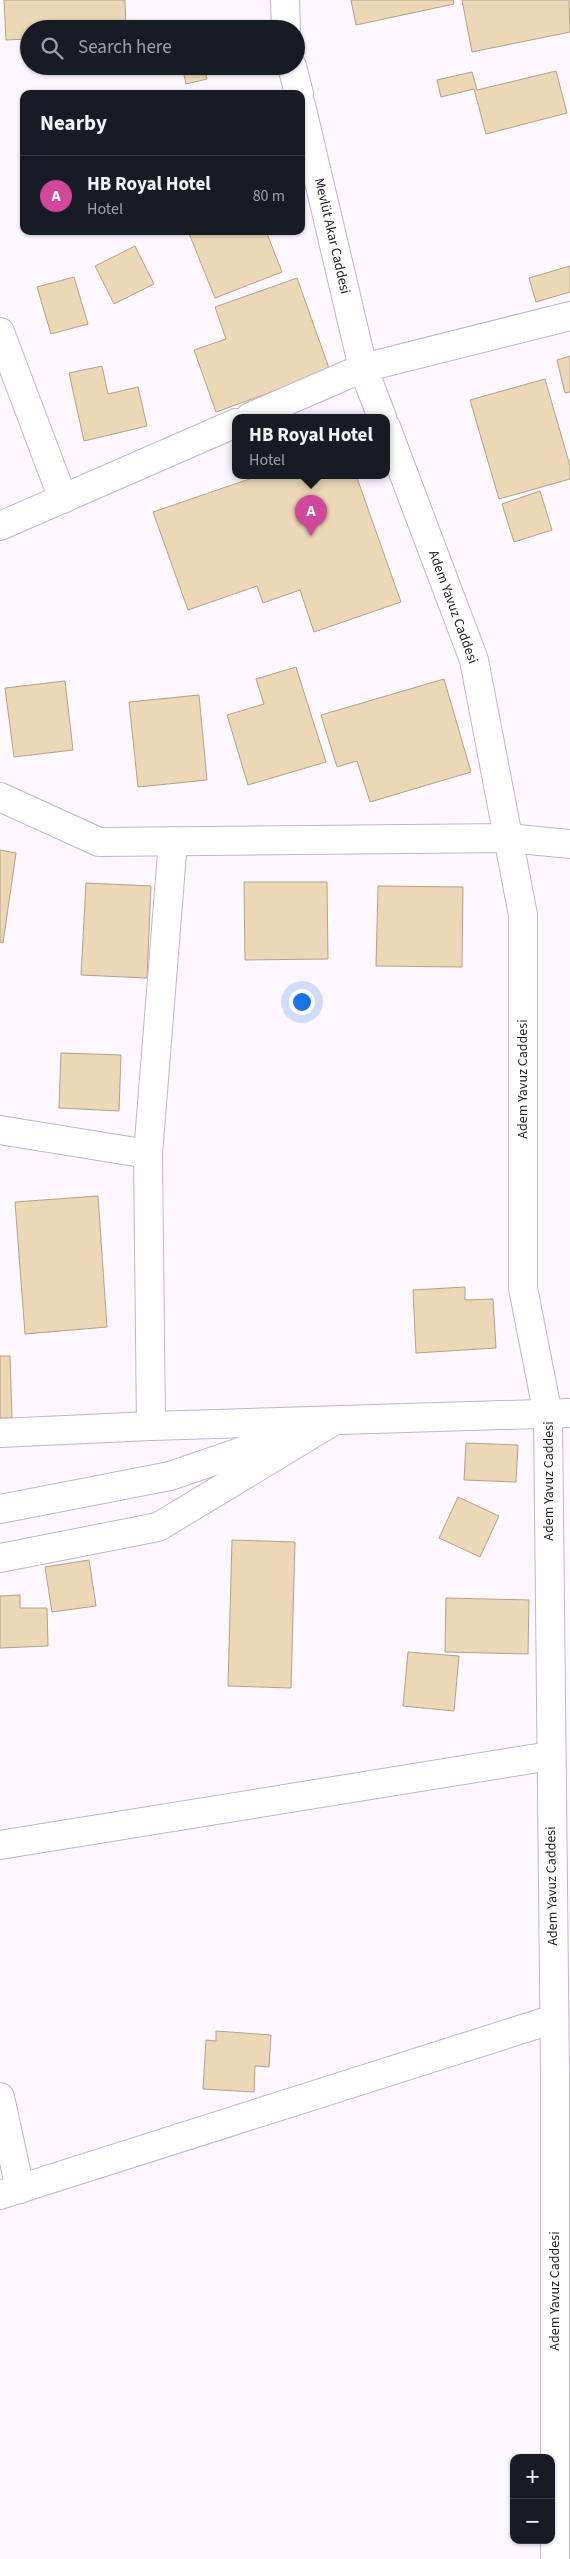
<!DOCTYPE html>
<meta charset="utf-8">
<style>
:root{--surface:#171b24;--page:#242831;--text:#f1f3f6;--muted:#9ea1a6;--line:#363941;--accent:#317743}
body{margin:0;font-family:"Source Sans 3",sans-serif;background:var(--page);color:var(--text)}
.controls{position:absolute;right:15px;bottom:15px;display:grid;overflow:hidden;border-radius:10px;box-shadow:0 1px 4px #0004}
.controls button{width:45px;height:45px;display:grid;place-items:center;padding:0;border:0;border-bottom:1px solid var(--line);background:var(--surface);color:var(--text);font:25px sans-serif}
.you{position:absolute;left:301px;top:1001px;width:18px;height:18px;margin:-12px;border:4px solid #fff;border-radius:50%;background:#1a73e8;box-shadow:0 0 0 8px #1a73e833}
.badge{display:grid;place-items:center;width:32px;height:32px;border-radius:50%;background:var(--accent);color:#fff;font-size:16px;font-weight:700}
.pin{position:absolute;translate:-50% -41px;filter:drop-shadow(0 1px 2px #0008)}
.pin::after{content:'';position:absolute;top:26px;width:18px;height:15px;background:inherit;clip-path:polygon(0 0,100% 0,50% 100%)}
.popup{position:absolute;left:232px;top:414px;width:158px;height:65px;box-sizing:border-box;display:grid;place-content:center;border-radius:10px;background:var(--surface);filter:drop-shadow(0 1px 4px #0005);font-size:16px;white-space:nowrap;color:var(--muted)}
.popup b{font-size:19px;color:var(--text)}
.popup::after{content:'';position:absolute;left:50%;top:100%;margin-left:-10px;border:10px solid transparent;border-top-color:var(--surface)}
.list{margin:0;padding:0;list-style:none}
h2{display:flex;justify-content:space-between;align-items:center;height:65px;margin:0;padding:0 20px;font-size:21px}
h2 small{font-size:16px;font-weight:400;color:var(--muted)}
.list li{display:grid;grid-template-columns:32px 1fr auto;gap:15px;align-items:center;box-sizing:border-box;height:80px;padding:0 20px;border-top:1px solid var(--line)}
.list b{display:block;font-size:19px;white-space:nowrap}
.list p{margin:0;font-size:16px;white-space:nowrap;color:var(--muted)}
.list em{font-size:16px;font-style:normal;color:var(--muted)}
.icon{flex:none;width:28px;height:28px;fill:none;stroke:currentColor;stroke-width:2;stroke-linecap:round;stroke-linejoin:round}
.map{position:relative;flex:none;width:570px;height:2559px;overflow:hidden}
.search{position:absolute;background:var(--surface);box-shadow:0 1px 4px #0004;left:20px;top:20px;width:285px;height:55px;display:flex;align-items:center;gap:12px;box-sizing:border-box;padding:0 18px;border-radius:28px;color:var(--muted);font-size:19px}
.panel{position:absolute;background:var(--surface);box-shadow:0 1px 4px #0004;left:20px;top:90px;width:285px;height:145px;border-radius:10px}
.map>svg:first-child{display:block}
.building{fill:#ecd7b7;stroke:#b5a283}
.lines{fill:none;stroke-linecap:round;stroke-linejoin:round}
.minor-casing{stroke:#c5b1d0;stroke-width:30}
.minor{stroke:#fff;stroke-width:28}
.labels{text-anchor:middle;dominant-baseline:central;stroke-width:4;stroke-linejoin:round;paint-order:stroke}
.street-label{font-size:14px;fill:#1f1823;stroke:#fff}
</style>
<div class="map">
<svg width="570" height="2559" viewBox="0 0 570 2559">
<rect width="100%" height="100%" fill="#fdf8ff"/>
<!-- building -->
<g class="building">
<path d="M4,0H125L126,29H29V39L6,40Z"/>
<path d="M351,0H453L454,4L356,25Z"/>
<path d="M462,0H569L570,32L472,52Z"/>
<path d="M182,66H204L207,79L186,84Z"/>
<path d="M556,71L567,113L486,134L474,89L441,97L437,80L472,72L477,90Z"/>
<path d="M188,231H266L282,272L215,298Z"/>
<path d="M135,246L154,284L114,304L95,266Z"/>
<path d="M570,266V292L536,302L529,278Z"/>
<path d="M74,277L88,324L51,334L37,287Z"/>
<path d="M297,278L330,371L216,412L194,350L226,339L215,307Z"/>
<path d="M570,356V392L565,393L557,360Z"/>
<path d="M102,366L108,394L138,387L147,426L84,441L69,373Z"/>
<path d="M545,379L570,466V479L499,499L470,400Z"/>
<path d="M261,475H356L401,602L314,632L300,590L263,603L257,586L188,610L153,512Z"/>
<path d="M540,491L552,530L514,542L502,504Z"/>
<path d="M296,667L326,762L248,785L227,715L264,704L256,679Z"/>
<path d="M444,679L471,772L370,802L357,761L337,767L321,715Z"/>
<path d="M65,681L73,750L14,757L5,688Z"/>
<path d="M199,695L207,780L138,787L129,702Z"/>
<path d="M0,850L16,853L3,943L0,942Z"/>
<path d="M244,882H327L328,959L245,960Z"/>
<path d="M86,883L151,886L147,978L81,975Z"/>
<path d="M378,886L463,887L462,967L376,966Z"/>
<path d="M61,1053L121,1055L119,1111L59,1108Z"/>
<path d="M98,1196L107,1327L25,1334L15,1202Z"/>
<path d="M465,1287V1300L493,1299L496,1348L416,1353L413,1290Z"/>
<path d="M0,1356H10L12,1418H0Z"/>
<path d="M466,1443L518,1445L516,1482L464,1480Z"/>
<path d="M458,1497L499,1516L480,1557L439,1538Z"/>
<path d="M232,1540L295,1542L291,1688L228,1686Z"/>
<path d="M89,1560L96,1606L52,1612L45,1567Z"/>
<path d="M20,1595V1608H47L48,1646L0,1648V1596Z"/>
<path d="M446,1598L529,1600L528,1654L445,1652Z"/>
<path d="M408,1652L459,1656L454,1711L403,1706Z"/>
<path d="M216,2031L271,2035L269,2067L255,2066L254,2092L203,2089L206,2040L216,2041Z"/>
</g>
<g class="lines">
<!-- minor casing -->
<g class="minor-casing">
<g id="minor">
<path d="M285,0L286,29"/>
<path d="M292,66L299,94"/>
<path d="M301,105L363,368L382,417"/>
<path d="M0,332L63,499"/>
<path d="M250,417L363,368L570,316"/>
<path d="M386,427L474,660L523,915V1288L548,1415L555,2075V2559"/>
<path d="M0,526L236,423"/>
<path d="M0,797L99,842L508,838L570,844"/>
<path d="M0,1130L148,1154"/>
<path d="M151,1426L148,1154L173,841"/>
<path d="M0,1433L151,1426L570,1413"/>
<path d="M0,1509L170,1476L284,1437"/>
<path d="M0,1558L158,1527L332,1422"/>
<path d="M0,1845L550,1756"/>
<path d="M0,2097L20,2189"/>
<path d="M0,2195L554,2019"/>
</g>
</g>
<!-- minor -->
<use href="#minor" class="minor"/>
</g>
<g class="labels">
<!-- street labels -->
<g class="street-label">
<text transform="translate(332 236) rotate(77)">Mevlüt Akar Caddesi</text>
<text transform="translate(453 607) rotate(70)">Adem Yavuz Caddesi</text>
<text transform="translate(523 1079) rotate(-90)">Adem Yavuz Caddesi</text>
<text transform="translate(549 1481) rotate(-90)">Adem Yavuz Caddesi</text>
<text transform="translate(552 1886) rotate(-91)">Adem Yavuz Caddesi</text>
<text transform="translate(555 2291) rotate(-90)">Adem Yavuz Caddesi</text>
</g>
</g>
</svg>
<div class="controls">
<button>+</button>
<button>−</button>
</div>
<div class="you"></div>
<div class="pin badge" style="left:311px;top:536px;background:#d1479c">A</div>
<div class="popup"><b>HB Royal Hotel</b>Hotel</div>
<div class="search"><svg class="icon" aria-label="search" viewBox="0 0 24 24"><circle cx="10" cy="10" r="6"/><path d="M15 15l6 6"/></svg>Search here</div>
<section class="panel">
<h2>Nearby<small></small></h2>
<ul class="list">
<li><span class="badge" style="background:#d1479c">A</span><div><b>HB Royal Hotel</b><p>Hotel</p></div><em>80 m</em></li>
</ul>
</section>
</div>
